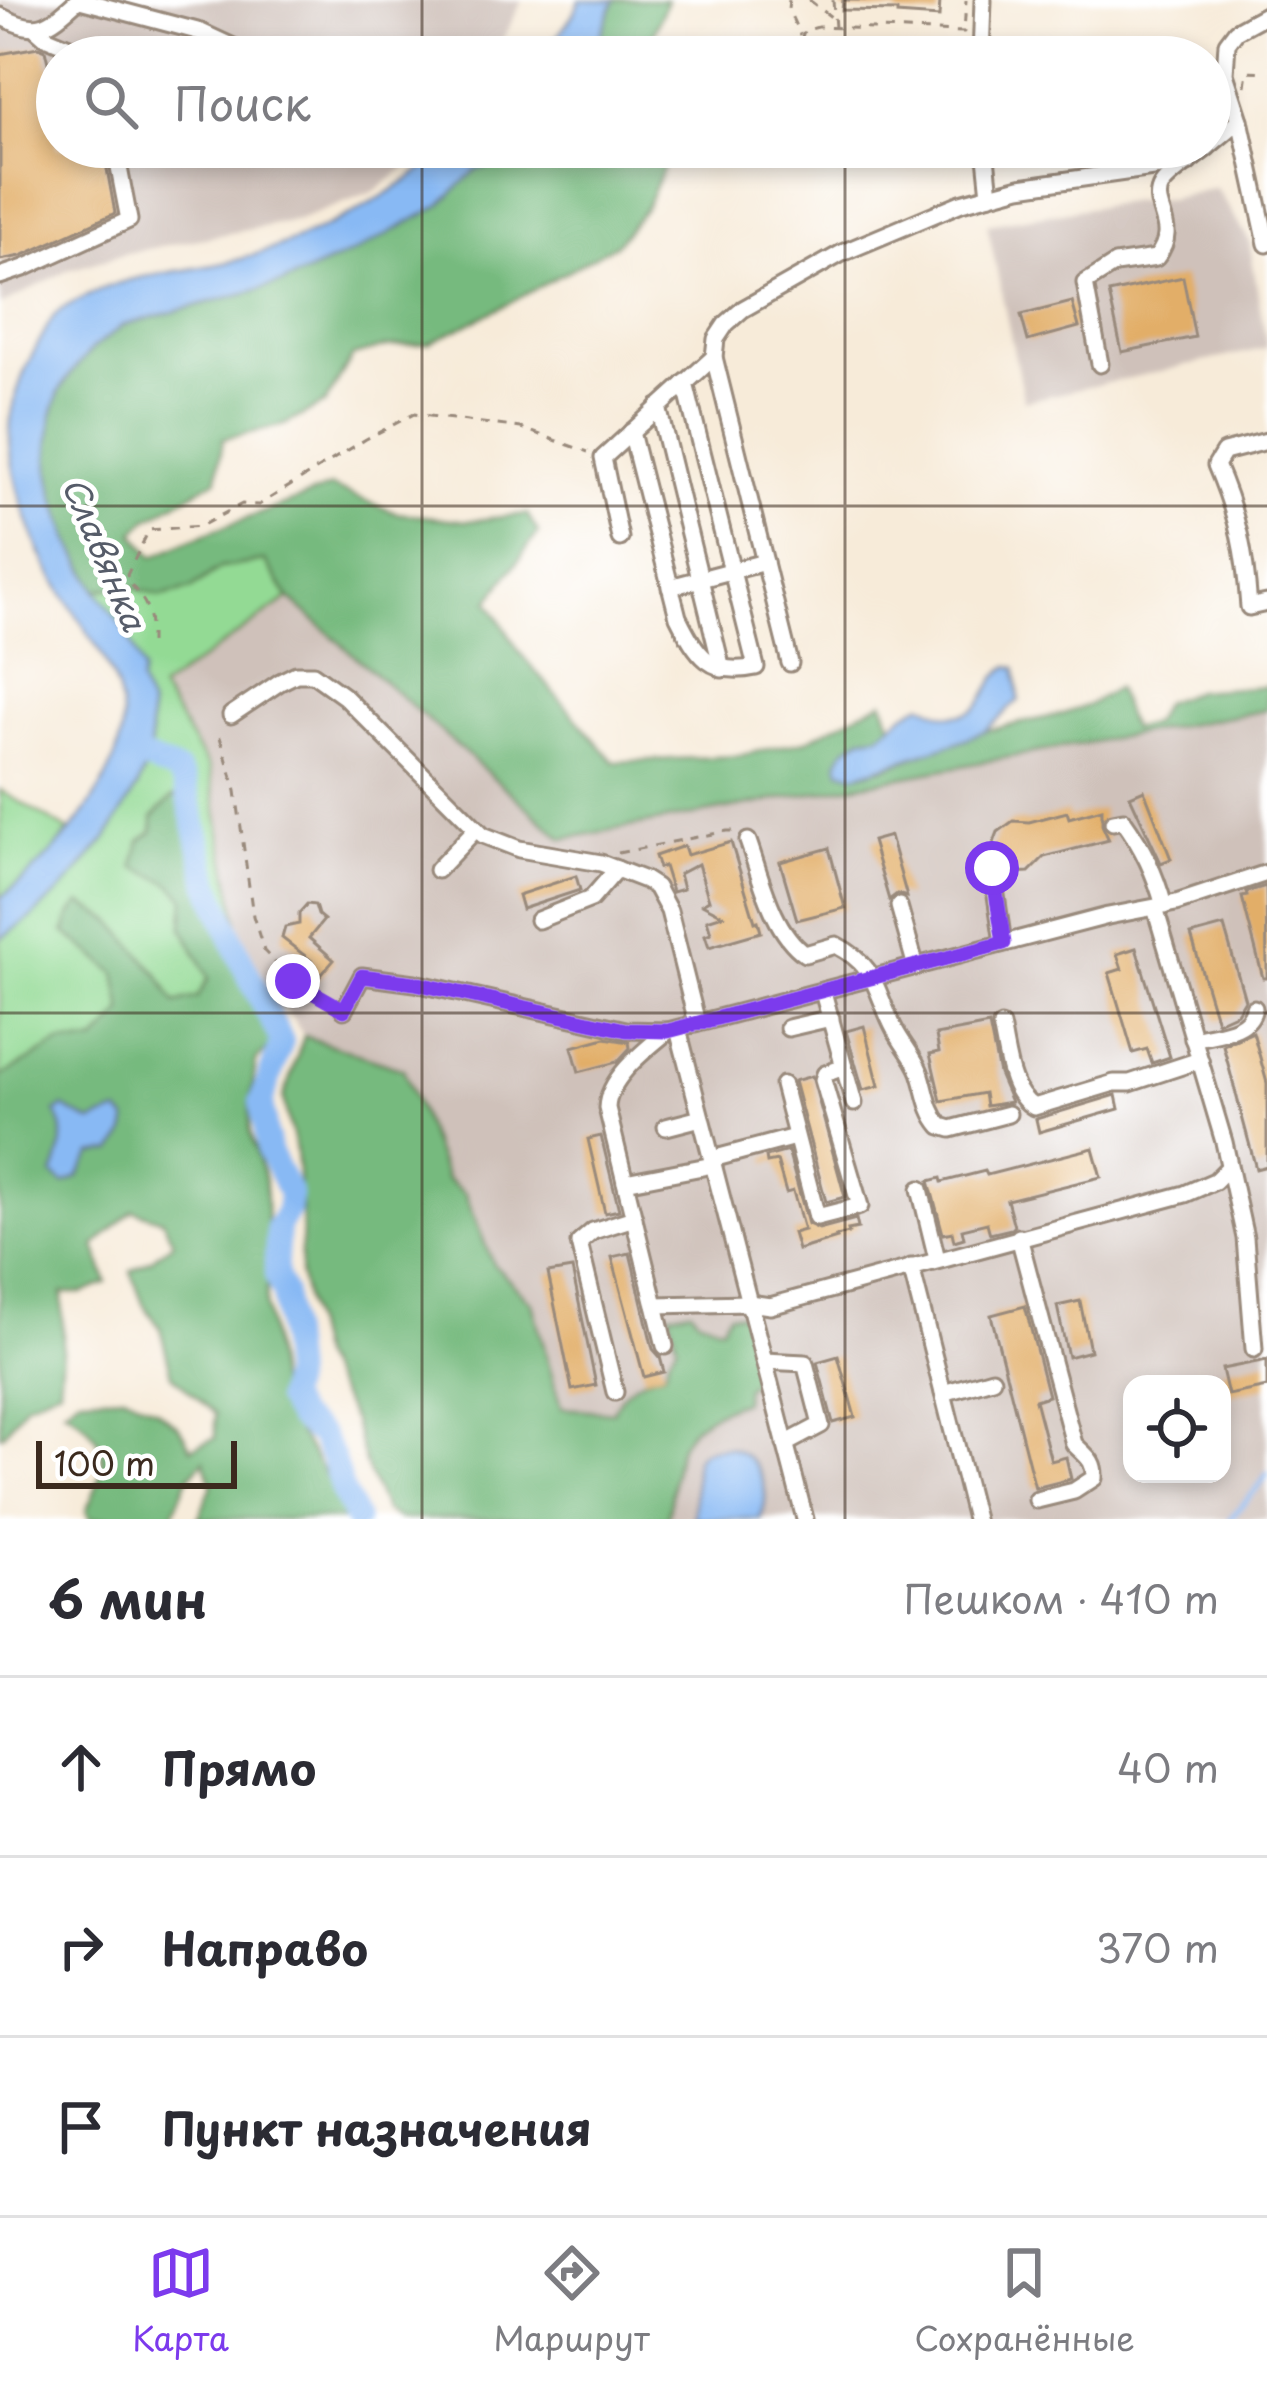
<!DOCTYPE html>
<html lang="ru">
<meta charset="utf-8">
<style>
:root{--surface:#fff;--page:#f7f7f7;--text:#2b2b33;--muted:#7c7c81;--line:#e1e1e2;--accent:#7c3aed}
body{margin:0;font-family:"Playpen Sans",sans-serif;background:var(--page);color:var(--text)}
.controls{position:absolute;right:36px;bottom:36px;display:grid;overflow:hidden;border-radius:24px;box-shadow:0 6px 18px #0003}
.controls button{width:108px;height:108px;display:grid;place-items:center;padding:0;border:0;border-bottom:3px solid var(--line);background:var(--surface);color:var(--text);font:60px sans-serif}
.scale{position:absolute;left:36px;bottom:30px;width:201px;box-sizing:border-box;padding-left:12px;border:6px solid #3b2a1e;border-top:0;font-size:33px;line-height:42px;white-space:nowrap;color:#3b2a1e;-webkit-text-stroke:9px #fff;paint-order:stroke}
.stop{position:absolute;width:36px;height:36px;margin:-27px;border:9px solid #7c3aed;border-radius:50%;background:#fff}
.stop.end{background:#7c3aed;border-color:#fff;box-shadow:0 3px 12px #0008}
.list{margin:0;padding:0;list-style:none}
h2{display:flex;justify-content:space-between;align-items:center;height:156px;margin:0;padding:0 48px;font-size:51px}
h2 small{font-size:39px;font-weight:400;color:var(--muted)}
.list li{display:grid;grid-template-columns:78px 1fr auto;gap:36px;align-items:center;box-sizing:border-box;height:180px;padding:0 48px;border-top:3px solid var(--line)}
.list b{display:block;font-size:45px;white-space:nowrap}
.list em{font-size:39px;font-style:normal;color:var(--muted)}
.icon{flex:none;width:66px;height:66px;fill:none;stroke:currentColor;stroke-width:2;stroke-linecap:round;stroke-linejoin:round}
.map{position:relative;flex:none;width:1267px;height:1519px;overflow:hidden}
.search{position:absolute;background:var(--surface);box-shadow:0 6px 18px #0003;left:36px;right:36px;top:36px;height:132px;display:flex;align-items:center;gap:30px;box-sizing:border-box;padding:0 42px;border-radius:66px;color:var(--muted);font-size:45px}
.sheet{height:696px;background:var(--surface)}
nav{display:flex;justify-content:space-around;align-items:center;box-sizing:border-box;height:168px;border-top:3px solid var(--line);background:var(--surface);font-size:33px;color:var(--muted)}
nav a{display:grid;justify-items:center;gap:6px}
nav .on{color:var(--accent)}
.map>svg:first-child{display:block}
.industrial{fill:#cfc1ba;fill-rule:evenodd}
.green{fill:#93da94;stroke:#678259;stroke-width:3}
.forest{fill:#76ba7e;stroke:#58724e;stroke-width:3}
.water{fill:#88b9f4;stroke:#627289;stroke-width:3}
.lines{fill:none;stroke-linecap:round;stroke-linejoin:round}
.stream{stroke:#88b9f4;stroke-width:4.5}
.river{stroke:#88b9f4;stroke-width:24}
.building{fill:#e2ae67}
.minor-casing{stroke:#998a7c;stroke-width:21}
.path{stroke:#998a7c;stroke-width:3;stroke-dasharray:9 9;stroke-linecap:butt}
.minor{stroke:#fff;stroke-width:15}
.route{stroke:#7c3aed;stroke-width:15}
.grid{fill:none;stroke:#3b2a1e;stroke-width:3;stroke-opacity:0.55}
.labels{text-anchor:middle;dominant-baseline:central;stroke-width:10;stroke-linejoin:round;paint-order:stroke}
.water-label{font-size:33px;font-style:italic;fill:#565c69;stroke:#fff}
</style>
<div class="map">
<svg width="1267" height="1519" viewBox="0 0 1267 1519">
<rect width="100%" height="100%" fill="#fff"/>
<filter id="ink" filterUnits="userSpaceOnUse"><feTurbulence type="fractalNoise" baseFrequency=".00833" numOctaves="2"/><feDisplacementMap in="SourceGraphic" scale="24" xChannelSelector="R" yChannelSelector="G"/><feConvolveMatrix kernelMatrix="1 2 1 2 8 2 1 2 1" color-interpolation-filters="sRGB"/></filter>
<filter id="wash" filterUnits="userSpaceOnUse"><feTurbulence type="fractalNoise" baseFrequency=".004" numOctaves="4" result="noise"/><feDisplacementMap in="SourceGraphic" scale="48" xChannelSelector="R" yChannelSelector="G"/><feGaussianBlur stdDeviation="2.7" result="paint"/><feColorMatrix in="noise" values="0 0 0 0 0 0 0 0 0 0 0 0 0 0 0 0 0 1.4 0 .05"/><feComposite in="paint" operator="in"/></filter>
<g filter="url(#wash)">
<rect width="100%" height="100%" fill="#f7ebd9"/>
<!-- industrial -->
<g class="industrial">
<path d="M0,0H522L508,30L491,57H57V147H431L376,191L298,220L127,253L66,271L0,306Z"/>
<path d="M1216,188L1249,240L1267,348L1024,401L987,224L1133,201L1169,199Z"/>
<path d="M289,598L563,839L1267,710V1519H579L403,1069L304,1036L257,966L238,923L209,768L160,689ZM1132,1384H1222V1474H1132Z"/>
</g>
<!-- green -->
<g class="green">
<path d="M265,561L289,598L160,689L209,768L238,923L217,881L199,819L192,783L180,767L150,754V708L96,590L129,586L161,596L191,589L220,568Z"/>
<path d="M147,764C168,769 178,776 184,797H173L153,817L170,883L185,898L183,928L209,978L198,997L175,1003L160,977L112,921L65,932L116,973L124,1012L95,1043H60L0,1077V939L32,917L138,786Z"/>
<path d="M0,790L69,831L41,866L0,898Z"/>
</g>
<!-- forest -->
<g class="forest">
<path d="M615,0H667L644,57H590C601,40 606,19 615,0Z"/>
<path d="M515,147H632L665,164L645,208L616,244L512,302L429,343L386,347L353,356L325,403L284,425L223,439L217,479L147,520L134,533L153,557L190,540L331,487L396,513L467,521L527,514L538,533L489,601L520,653L614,762L738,756L805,741L883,701L892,725L879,735L862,737L844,750L856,775L889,766L985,731L1063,714L1089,705L1116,688L1131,729L1153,723L1163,703L1196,691L1267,686V710L563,839L289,598L265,561L220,568L191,589L160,596L129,586L96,590L69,539L54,495L48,459L52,415L59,392L72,372L91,350L123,325L283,283L357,251L439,206L476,169L489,167Z"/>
<path d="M173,797H184L204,886L274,1042L256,1061L250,1103V1132L265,1181L269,1265L266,1305L278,1387L293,1425L322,1469L349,1519H198L212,1485L204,1460L188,1478L171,1519H90L86,1511C91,1499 98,1486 101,1473C108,1444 87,1421 64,1409L79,1397L125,1395L156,1409L179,1427L191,1448L215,1438V1414L172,1375L160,1328L143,1303L131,1271L152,1259L173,1242L163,1220L133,1210L95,1246L107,1283L83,1293H62L63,1338L59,1388L26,1403L4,1434L0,1435V1077L60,1043H95L123,1012L116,973L65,932L70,917L80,903L112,921L160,977L175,1003L198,997L209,978L183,928L185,898L170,883L134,867L140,841L153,832V817Z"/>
<path d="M304,1036L403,1069L446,1179L465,1194L493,1264L532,1303L561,1408L613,1412C622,1388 640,1378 664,1372L668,1359L677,1344L670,1313L690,1309L698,1318L721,1327L729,1313L742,1314L759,1377L745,1387L743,1401C721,1409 691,1421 681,1444C672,1463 674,1497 667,1519H399L385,1512L366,1467L353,1421L319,1358L300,1276L302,1220L296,1152L283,1099Z"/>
</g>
<!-- water -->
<g class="water">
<path d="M580,0H615C606,19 601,40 590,57H534C553,45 571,21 580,0Z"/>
<path d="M452,147H515L489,167L476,170L439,206L357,251L283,283L123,325L91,350L72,372L59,392L52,415L48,459L54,495L69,539L96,590L126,631L143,671L140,683L150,708V754L138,786L106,839L65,887L32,917L0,939V898C49,865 126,778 122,715C118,666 82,627 58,586C33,544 2,462 12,413C17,386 28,361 42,337C46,330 50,320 56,314C61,308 71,304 79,300C131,270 189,274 245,258C318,236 394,196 452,147Z"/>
<path d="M1009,666L1016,668L1019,700L985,731L955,743L856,775L840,770L838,762L844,750L862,737L879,735L903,715L922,704C931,707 941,715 950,715C991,716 982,682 1009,666Z"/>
<path d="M63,1107L91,1122L119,1112L127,1119C128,1132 122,1141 114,1151L92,1154L78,1177L64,1184L53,1175C61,1156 67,1131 56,1112Z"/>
<path d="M727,1447C757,1453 775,1491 760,1519H694L695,1459C701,1447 714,1448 727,1447Z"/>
</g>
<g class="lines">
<!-- stream -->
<path class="stream" d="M1230,1519C1242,1502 1257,1493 1267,1474"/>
<!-- river -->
<path class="river" d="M134,754L178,772L185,784L210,885L241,960L282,1041L261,1102L269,1151L290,1194L288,1210L278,1227L276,1261V1275L284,1294L292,1374L286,1399L298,1418L320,1435L333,1459L342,1490L356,1519"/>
</g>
<g id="blocks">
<!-- building -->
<g class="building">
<path d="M843,0H940L939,17L897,14V11L842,10Z"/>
<path d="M38,47L45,50L49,67L57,65V147H103L115,213L21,256L0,260V54Z"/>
<path d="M1183,277L1195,337L1122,352L1109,293Z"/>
<path d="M1072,302L1079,327L1028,341L1021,315Z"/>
<path d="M1144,790L1171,859L1161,863L1130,796Z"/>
<path d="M1102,809V825L1109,840L1044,857L1029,872L1012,873L1004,869L1002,862L995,856L992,848L998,832L1013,821L1029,822L1067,812L1069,818Z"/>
<path d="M890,836L907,897L897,894L889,900L872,841Z"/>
<path d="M731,842L755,922L758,921L761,932L709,947L705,935L711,933L707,920L723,915L702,904L709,900L698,864L679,874L683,889L672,892L664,866L659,868L655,856L684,846L687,855Z"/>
<path d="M829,848L845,908L797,920L780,862Z"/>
<path d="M576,876L580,890L522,909L518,895Z"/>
<path d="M1266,886L1267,978H1263L1242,897L1247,896L1246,892Z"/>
<path d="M307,904L315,905L318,915L324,920L309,938L334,960L317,980L306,971L313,962L282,938L285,927L299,924V913Z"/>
<path d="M1224,926L1245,1000L1237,1013L1217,1022L1191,935Z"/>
<path d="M1136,948L1170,1057L1152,1063L1147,1049L1133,1053L1109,973L1122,969L1117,954Z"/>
<path d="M989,1025L999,1074L1011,1102L986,1106L984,1093L941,1101L930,1054L939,1052L936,1035Z"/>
<path d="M864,1026L879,1086L863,1090L846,1031Z"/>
<path d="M1253,1032L1267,1083V1166L1256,1169L1223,1045Z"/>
<path d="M605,1038L629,1042L630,1048L617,1062L579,1072L572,1047Z"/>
<path d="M812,1076L845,1197L826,1202L794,1081Z"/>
<path d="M1116,1095L1119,1109L1039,1132L1036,1119Z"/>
<path d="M601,1136L619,1210L605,1213L588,1139Z"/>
<path d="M1093,1148L1101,1177L1007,1200L1014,1226L1011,1229L990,1234L987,1223L962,1229L964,1238L954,1241L952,1232L943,1234L929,1181L941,1178L942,1182L985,1171L987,1175Z"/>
<path d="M788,1151L808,1224L819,1229L856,1219L858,1228L848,1230L849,1233L836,1236L837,1238L798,1250L793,1233L804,1230L793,1191L786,1193L777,1161L767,1163L766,1157Z"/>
<path d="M630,1253L653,1349L660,1357L664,1372L644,1377L612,1257Z"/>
<path d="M572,1269L596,1385L572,1390L548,1273Z"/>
<path d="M1080,1301L1090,1351L1068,1357L1057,1306Z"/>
<path d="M1025,1306L1048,1396L1035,1400L1051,1461L1066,1457L1071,1479L1035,1488L991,1315Z"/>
<path d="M838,1356L855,1417L833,1423L817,1362Z"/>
<path d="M1267,1360V1387L1228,1395L1222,1369Z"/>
</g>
</g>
</g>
<g filter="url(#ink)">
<use href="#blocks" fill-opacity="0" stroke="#998a7c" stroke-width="3"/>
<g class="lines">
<!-- minor casing -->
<g class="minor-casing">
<g id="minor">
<path d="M80,0L201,32L242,51"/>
<path d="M1267,14L1236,31L1227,43L1225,74L1240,120L1267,244"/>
<path d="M0,16C39,36 48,27 78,0"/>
<path d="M36,29L45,37L93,57"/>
<path d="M963,57L981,53"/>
<path d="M981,57L983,0"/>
<path d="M1210,145L1240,120"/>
<path d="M985,147L990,195"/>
<path d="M0,276L24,268L129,220L115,147"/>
<path d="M1100,364L1085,283L1115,264L1156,258C1182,226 1148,207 1162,185C1170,173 1196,157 1208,147"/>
<path d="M658,407L722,669"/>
<path d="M631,432L678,617C697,655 710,677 756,667L685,383"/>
<path d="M1267,441L1224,452L1216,465C1238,516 1245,552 1249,607L1267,603"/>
<path d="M620,538L603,458L714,357"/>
<path d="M670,587L765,562"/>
<path d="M790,663L714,357L716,339L726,324L743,309L842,253L961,203L1020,187L1188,163"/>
<path d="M231,715L280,682L296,674H313L345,697L483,835L519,849L601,863L645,880L656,887L669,911L697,1023"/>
<path d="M1113,822L1123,820C1143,848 1155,873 1164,906"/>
<path d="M748,841C761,877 772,931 805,954L836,945C879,967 875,993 895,1030C903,1045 914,1057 920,1072C927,1092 927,1110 941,1126L951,1129L1008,1114"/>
<path d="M992,868L1003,943"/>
<path d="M437,870L476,829"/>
<path d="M899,906L916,967"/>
<path d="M1155,908L1224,1142L1245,1238L1254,1349"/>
<path d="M538,920L591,899L617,869"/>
<path d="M823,992L854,1103"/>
<path d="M344,1010L362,976L415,983L626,1030L668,1031"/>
<path d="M1001,1026C1007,1052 1009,1093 1034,1107L1114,1083H1130L1200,1060"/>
<path d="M788,1028L831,1018"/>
<path d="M678,1029L805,1519"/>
<path d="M1193,1039C1215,1033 1249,1033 1254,1008"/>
<path d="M783,1085L817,1217L860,1206L823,1080L825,1074L844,1067"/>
<path d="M666,1127L701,1118"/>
<path d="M712,1159L795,1137"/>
<path d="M625,1182L713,1165"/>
<path d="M920,1189L937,1259"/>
<path d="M1019,1237L1074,1444C1086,1456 1095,1460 1094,1478L1074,1491L1037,1500"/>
<path d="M911,1267L975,1519"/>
<path d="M655,1305L749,1303L770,1306L1185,1194L1215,1181L1229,1167"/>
<path d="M665,1346L607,1108C608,1078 645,1050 668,1031L1108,916L1176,903L1267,873"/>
<path d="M764,1361L805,1363L821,1425L785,1444"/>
<path d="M615,1392L579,1243L593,1231L634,1218"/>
<path d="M943,1393L992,1379"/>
</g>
</g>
<!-- path -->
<g class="path">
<path d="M789,0L788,9L800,35"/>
<path d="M809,0L835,20"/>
<path d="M833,0L835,28"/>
<path d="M795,57L804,31L818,27L964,32L966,0"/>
<path d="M1245,86L1247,71L1267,72"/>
<path d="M150,643C150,629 151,614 144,602C137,591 131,587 127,575L149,530L201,526L242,504L259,505L366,439L414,414L521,428L588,452"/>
<path d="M220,737L236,791L253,916L264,951L293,981L330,1002"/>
<path d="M618,853L727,831H738"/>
</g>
<!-- minor -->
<use href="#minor" class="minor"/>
</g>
</g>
<g class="lines" filter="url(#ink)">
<!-- route -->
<path class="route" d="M293,981L344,1010L362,976L415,983L626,1030L668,1031L1004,943L992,868"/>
</g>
<!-- grid -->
<path class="grid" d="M422,0V57M845,0V57M422,147V1519M845,147V1519M0,506H1267M0,1013H1267"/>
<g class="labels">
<!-- water labels -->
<g class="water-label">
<text transform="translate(106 553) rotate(67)">Славянка</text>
</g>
</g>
</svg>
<div class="controls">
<button><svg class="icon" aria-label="locate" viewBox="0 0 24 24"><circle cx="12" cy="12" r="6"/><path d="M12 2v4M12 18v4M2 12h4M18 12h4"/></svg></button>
</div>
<div class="scale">100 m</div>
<div class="stop" style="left:992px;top:868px"></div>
<div class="stop end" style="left:293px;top:981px"></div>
<div class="search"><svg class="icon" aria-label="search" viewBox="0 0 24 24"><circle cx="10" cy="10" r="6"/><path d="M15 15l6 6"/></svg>Поиск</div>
</div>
<section class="sheet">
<h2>6 мин<small>Пешком · 410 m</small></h2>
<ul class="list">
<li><svg class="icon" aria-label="ahead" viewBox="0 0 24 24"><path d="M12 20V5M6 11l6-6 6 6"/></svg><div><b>Прямо</b></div><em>40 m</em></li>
<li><svg class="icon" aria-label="right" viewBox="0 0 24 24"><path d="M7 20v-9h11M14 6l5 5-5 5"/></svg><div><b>Направо</b></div><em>370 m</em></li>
<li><svg class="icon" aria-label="arrive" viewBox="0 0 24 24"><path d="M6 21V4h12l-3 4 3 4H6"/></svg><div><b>Пункт назначения</b></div></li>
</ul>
</section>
<nav>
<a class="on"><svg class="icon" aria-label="map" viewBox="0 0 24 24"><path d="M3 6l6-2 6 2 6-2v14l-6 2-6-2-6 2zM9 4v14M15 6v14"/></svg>Карта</a>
<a><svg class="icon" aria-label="directions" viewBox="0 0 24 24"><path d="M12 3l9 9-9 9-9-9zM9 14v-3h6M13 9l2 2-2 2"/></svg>Маршрут</a>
<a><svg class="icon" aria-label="saved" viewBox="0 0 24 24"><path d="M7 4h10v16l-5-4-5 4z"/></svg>Сохранённые</a>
</nav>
